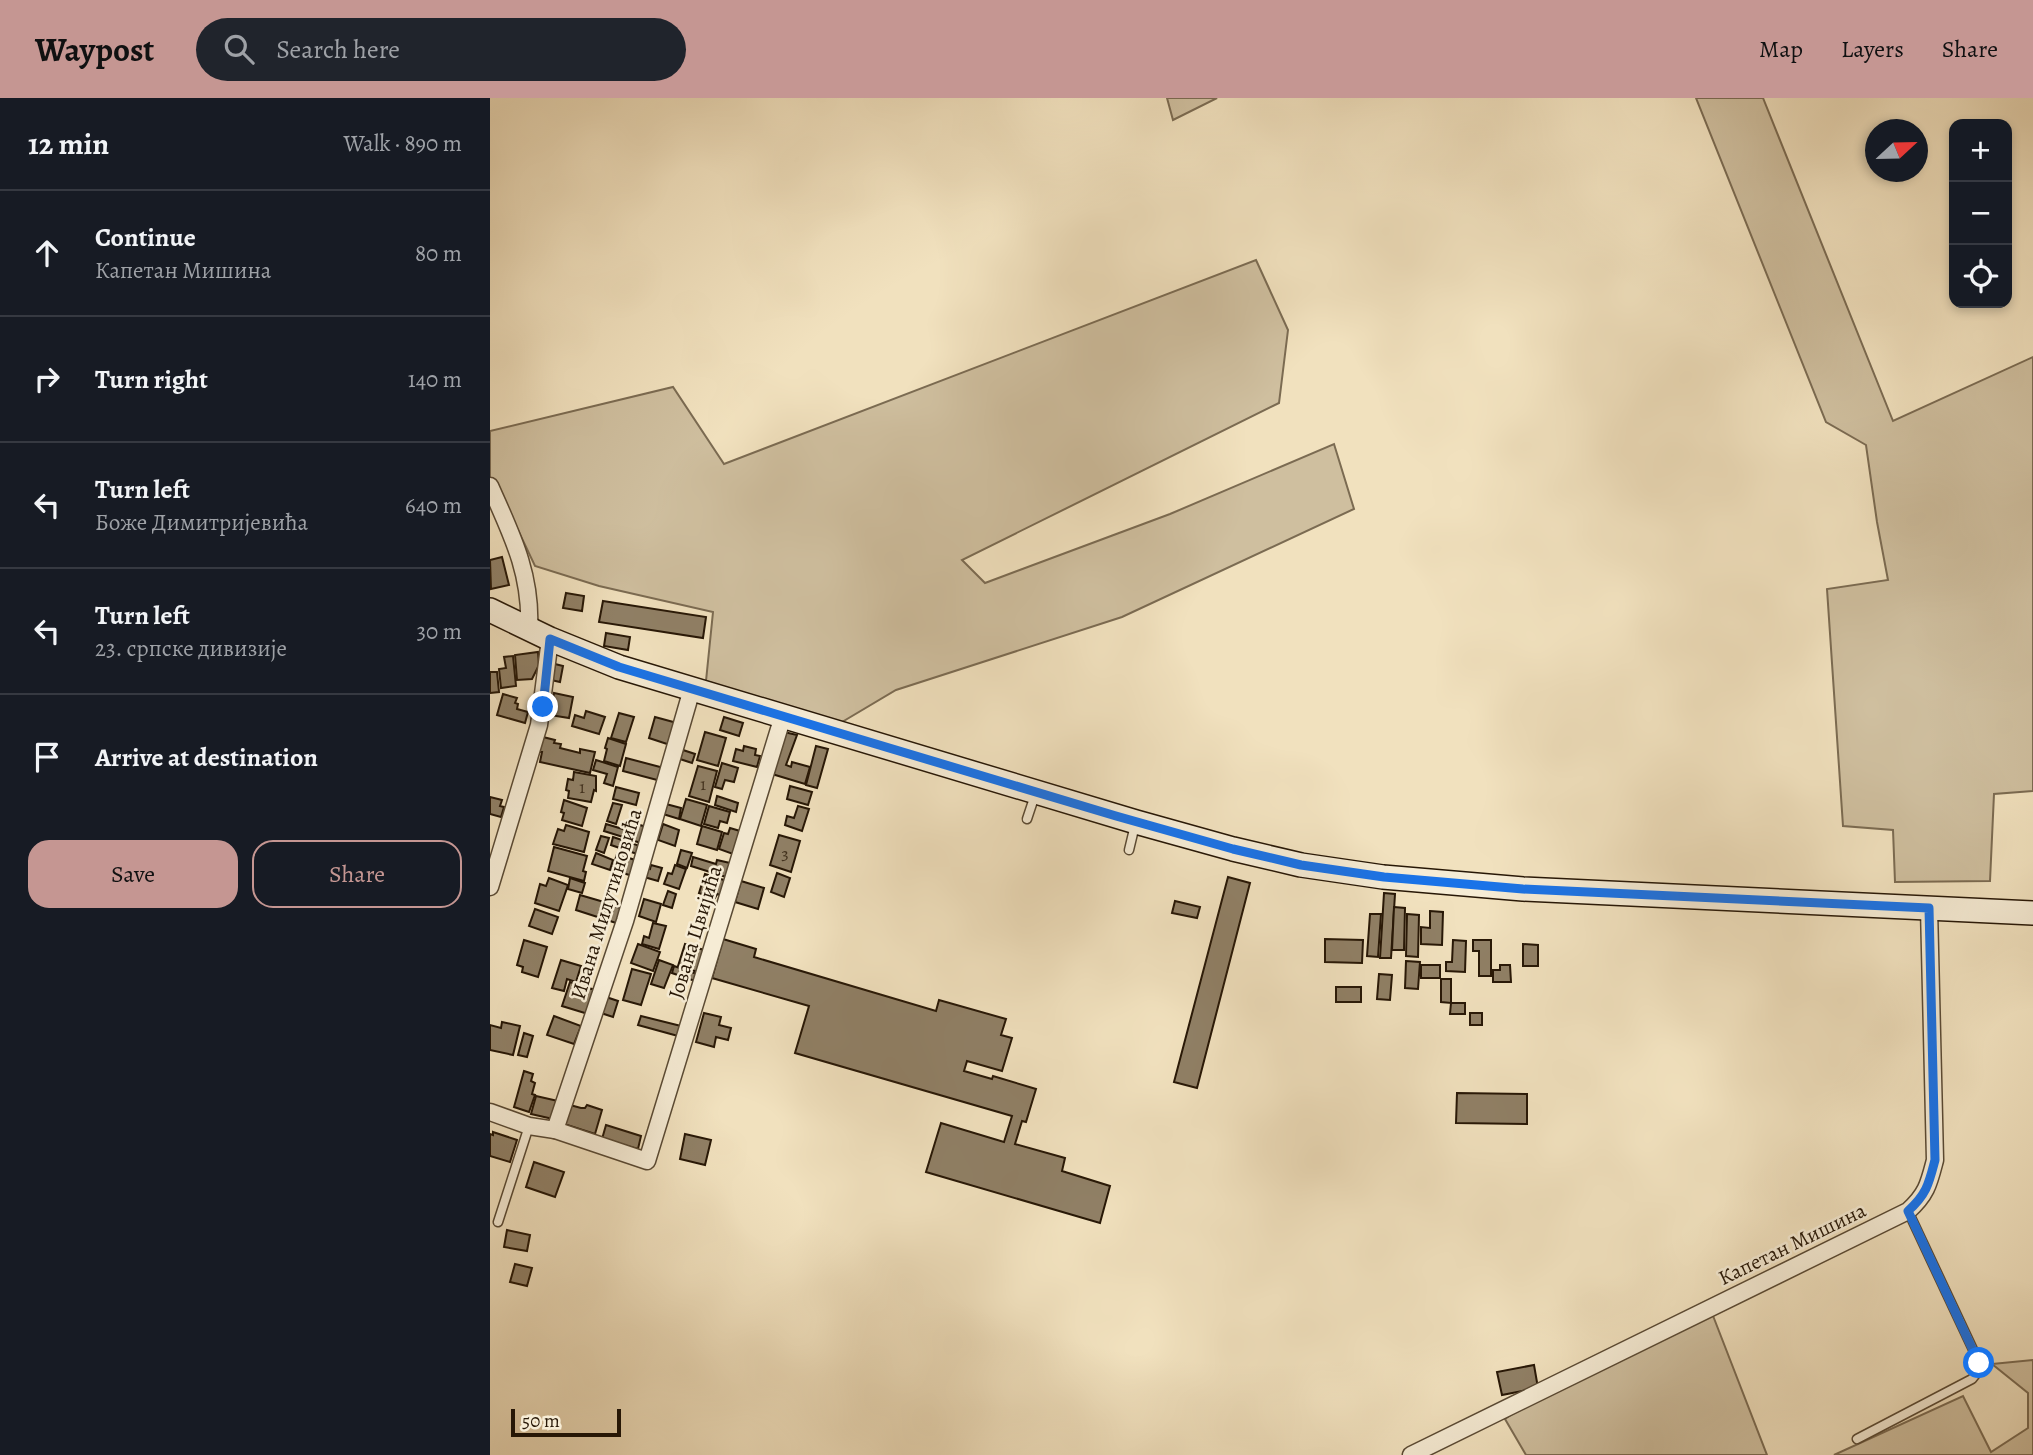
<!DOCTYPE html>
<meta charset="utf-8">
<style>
:root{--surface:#171b24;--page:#20242c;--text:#f1f3f6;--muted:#9ea1a6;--line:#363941;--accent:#c59692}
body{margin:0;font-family:Alegreya,serif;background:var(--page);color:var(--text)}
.controls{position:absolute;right:21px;top:21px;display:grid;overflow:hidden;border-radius:14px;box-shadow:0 4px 10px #0003}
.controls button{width:63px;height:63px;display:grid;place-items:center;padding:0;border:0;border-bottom:2px solid var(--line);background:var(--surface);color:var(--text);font:35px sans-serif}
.compass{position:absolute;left:1375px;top:21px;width:63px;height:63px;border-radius:50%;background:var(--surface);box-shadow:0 4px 10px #0003;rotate:68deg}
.scale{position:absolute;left:21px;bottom:18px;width:110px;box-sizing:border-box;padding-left:7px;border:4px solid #271706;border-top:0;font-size:19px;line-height:24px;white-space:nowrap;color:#271706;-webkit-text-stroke:5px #f6ecd5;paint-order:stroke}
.stop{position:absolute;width:21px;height:21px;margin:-16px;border:5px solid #1a73e8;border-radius:50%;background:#fff}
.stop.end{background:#1a73e8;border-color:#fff;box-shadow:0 2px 7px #0008}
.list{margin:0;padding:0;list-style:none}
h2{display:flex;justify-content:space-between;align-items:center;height:91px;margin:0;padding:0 28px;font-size:30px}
h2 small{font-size:23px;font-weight:400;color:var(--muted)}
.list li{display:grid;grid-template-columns:46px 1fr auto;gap:21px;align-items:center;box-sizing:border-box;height:126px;padding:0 28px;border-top:2px solid var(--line)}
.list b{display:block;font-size:26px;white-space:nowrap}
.list p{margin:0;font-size:23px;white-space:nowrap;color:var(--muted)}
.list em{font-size:23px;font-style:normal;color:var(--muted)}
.actions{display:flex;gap:14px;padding:21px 28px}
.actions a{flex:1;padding:16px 0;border:2px solid var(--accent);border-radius:21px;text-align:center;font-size:24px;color:var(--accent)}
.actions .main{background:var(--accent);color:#111}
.icon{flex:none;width:38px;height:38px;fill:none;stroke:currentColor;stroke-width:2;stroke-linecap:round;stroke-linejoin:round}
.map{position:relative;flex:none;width:1543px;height:1357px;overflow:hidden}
header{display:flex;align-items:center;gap:42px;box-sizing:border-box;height:98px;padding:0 35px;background:var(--accent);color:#111}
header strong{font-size:33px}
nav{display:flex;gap:38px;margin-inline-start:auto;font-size:24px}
.search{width:490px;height:63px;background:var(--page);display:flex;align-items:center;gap:18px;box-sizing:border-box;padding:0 24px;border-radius:38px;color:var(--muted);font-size:26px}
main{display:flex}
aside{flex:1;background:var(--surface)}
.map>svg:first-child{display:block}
.green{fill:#cfbf9f;stroke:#7b6b52;stroke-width:2}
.building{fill:#908066;stroke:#271706;stroke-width:2}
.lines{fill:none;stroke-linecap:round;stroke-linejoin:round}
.lane-casing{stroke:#5a4a34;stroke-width:11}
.street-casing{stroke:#5a4a34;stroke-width:19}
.secondary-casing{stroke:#271706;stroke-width:26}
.lane{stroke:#f6ecd5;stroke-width:8}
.street{stroke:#f6ecd5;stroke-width:16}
.secondary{stroke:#f6ecd5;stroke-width:23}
.route{stroke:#1a73e8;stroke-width:9}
.labels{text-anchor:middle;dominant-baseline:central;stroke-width:5;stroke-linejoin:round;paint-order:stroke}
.number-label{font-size:18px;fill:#41311e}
.street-label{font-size:21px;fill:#271706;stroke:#f6ecd5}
</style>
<header>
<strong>Waypost</strong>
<div class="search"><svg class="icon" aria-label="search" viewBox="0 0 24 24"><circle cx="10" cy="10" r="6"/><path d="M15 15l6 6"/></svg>Search here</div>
<nav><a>Map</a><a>Layers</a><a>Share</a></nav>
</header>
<main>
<aside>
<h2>12 min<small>Walk · 890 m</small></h2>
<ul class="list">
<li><svg class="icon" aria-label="ahead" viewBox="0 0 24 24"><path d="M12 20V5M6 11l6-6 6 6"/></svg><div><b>Continue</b><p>Капетан Мишина</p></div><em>80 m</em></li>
<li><svg class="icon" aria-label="right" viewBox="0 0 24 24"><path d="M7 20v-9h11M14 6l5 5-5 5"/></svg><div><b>Turn right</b></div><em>140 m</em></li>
<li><svg class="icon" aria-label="left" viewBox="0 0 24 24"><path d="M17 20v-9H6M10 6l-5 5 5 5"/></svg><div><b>Turn left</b><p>Боже Димитријевића</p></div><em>640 m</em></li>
<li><svg class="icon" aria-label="left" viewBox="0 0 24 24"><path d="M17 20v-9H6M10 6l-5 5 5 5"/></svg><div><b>Turn left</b><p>23. српске дивизије</p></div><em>30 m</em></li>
<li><svg class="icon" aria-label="arrive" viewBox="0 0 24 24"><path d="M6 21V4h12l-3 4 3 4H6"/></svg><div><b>Arrive at destination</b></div></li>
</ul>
<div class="actions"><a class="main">Save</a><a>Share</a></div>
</aside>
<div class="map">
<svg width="1543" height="1357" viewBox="0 0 1543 1357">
<rect width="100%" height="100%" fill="#f1e1be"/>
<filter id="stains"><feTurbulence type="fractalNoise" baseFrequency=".00286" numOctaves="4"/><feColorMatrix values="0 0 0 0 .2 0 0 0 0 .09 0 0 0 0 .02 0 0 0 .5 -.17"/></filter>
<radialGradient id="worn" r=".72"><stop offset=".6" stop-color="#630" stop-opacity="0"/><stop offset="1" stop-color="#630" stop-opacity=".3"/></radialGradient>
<!-- green -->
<g class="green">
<path d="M677,0H727L683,22Z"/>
<path d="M1206,0H1273L1403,323L1543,259V693L1504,696L1500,783L1405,784L1403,732L1353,728L1337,491L1398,482L1387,424L1376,347L1336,324Z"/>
<path d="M766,162L798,232L789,305L472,462L495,485L680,416L844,346L864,411L632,519L406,592L347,627L216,583L223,514L109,488L45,468L28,432L0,401V333L183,289L234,366Z"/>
<path d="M1220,1210L1277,1357H1036L1015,1321L1063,1287Z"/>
<path d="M1543,1262V1357H1344L1473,1298L1501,1354L1538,1330V1295L1502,1266Z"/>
</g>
<!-- building -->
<g class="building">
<path d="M12,459L19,487L1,491L0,462Z"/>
<path d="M76,495L94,498L92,513L73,510Z"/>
<path d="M113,503L216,519L213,540L109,524Z"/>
<path d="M116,535L140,539L138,552L114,548Z"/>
<path d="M48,554L49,567L42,581L27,582L25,557Z"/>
<path d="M23,558L26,588L11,590L9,571L16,570L14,559Z"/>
<path d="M65,566L73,568L70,584L61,582Z"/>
<path d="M0,574H7L9,594L0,595Z"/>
<path d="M64,595L83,599L79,620L60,617Z"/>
<path d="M13,596L27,600L25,605L28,606L27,611L38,614L35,625L7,617Z"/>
<path d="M96,613L115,619L109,636L82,628L85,617L94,620Z"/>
<path d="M129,615L144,619L136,644L121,640Z"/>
<path d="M165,619L187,625L180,647L159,640Z"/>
<path d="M234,619L253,625L249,638L230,632Z"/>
<path d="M215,634L236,640L228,668L207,662Z"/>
<path d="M294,634L307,637L296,667L301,669L302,664L320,669L315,686L282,676Z"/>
<path d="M53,639L65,642L64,645L71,646L70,650L90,655V651L105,654L100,675L50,664L52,654H49Z"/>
<path d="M118,640L136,646L130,668L114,663L117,651L115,650Z"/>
<path d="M254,648L266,651L265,657L270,658L267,669L243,663L246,651L253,653Z"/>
<path d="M326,648L338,651L327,690L316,687Z"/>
<path d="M193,652L205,656L202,665L190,661Z"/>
<path d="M136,660L174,670L171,683L133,673Z"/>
<path d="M106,662L128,669L123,688L114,685L117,676L103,672Z"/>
<path d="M232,665L248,670L244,684L235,682L232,691L225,689Z"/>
<path d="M208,668L227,673L219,704L199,698Z"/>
<path d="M84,674L106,678V693L104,692L101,704L78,700L79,693L76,692L78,681L83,682Z"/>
<path d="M300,688L322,694L318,707L297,701Z"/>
<path d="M126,689L149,695L146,707L123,701Z"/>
<path d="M227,698L248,705L246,714L225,707Z"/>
<path d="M0,699L12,702L10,708L14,709L11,719L0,716Z"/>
<path d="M196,701L217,707L211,728L190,721Z"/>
<path d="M74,702L97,710L92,728L72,722L74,715L71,714Z"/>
<path d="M123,705L132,707L126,726L117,723Z"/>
<path d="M176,706L191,710L189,721L173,716Z"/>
<path d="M219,708L240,714L237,725L230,723L228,730L214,726Z"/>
<path d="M308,708L319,711L312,733L295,727L297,718L304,720Z"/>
<path d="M116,726L136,732L133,739L114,733Z"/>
<path d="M147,726L159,730L154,746L135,740L139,729L146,731Z"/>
<path d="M173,726L189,732L185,748L168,742Z"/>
<path d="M76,727L99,734L94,754L63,746L68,731L74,733Z"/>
<path d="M212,728L232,734L227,752L207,746Z"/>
<path d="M240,730L250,733L243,756L229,751L234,735L238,736Z"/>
<path d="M289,737L310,743L301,774L280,767Z"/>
<path d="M111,738L119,740L114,755L106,752Z"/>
<path d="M123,739L150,748L147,756L121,747Z"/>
<path d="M64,749L97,758L93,773L96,774L94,783L58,773Z"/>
<path d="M191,752L202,755L197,770L187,766Z"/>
<path d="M106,755L123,762L120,772L102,766Z"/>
<path d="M127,756L148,763L143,778L122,772Z"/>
<path d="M203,759L226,766L227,762L240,765L236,779L201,768Z"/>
<path d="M161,767L172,770L168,783L154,779L156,770L160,771Z"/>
<path d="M185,767L196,771L189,791L174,786L178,775L182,776Z"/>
<path d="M287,775L300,780L294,799L281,794Z"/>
<path d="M215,776L237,783L233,798L227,796L225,800L209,795Z"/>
<path d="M738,779L760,785L707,990L684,984Z"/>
<path d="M59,780L78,787L69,813L45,805L50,786L56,788Z"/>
<path d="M80,780L95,785L92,795L78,791Z"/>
<path d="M251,783L274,790L268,811L245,804Z"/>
<path d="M178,793L186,796L182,810L173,807Z"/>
<path d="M894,795L905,796L901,860H890Z"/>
<path d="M90,797L114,804L116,800L124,802L123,808L131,810L126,825L86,812Z"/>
<path d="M154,801L171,806L166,824L149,818Z"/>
<path d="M685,803L710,809L707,820L682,815Z"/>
<path d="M904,809L915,810L914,852H902Z"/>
<path d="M45,811L68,819L62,836L39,828Z"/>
<path d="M940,813L953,814L952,847L931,846V829L940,830Z"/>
<path d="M880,816H891L888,859L877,858Z"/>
<path d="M917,816L929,817L928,859L916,858Z"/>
<path d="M163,825L176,828L169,851L152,846L154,838L159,840Z"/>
<path d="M233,841L266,851L264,859L446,913L449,902L516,921L511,937L522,940L512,973L477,963L474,973L502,981L503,978L546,991L536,1024L532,1023L525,1046L575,1060L572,1073L620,1088L610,1125L436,1074L451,1025L514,1044L522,1018L305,955L319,908L222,880Z"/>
<path d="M835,841L873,842L872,865L835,864Z"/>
<path d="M34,842L57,849L48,879L32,874L33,869L27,867Z"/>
<path d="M963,842L976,843L975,874L956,873V864H962Z"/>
<path d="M983,842H1001V878H989V853H983Z"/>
<path d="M148,846L170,854L163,873L141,865Z"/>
<path d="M195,846L214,852L208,874L188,868Z"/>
<path d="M1033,846L1048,847V868H1033Z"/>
<path d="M71,862L91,868L86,884L77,881L74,893L62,890Z"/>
<path d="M169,862L183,867L174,890L161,886Z"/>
<path d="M916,863L930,864L928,891L915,890Z"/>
<rect x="931" y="867" width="19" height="13"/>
<path d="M1010,867H1020L1021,884H1003V872H1010Z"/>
<path d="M184,868L207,876L205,883L182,875Z"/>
<path d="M142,871L161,876L151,907L133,902Z"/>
<path d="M889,876L902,877L900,902L887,901Z"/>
<path d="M951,881H961V905L951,904Z"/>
<path d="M80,884L105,892L98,916L72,908Z"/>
<rect x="846" y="889" width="25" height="15"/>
<path d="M113,898L128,903L123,919L108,914Z"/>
<path d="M961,905H975V916H960Z"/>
<path d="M214,915L231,919L229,927L241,930L238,942L226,939L224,949L206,944Z"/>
<rect x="980" y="915" width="12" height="12"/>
<path d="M64,918L91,928L84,946L57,937Z"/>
<path d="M151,918L191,928L188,938L148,927Z"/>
<path d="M12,924L30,928L23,957L0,952V927L11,930Z"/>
<path d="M34,935L43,938L37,959L28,957Z"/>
<path d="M34,973L43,976L41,983L45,985L42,996L45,997L39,1014L24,1009Z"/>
<path d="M967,995L1037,996V1026L966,1025Z"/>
<path d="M46,998L68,1003L63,1021L41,1016Z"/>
<path d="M80,1007L91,1010H95L97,1007L112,1012L105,1036L74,1026Z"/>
<path d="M116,1027L151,1038L148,1051L112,1041Z"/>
<path d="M3,1034L27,1042L20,1064L0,1058V1036L3,1037Z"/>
<path d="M195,1036L221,1042L215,1067L190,1061Z"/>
<path d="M44,1064L74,1074L65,1099L36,1089Z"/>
<path d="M17,1132L40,1137L37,1153L14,1149Z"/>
<path d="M25,1166L42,1170L37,1188L20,1184Z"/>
<path d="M1044,1267L1048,1290L1012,1297L1007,1274Z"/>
</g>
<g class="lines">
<!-- lane casing -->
<g class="lane-casing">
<g id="lane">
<path d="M537,721L545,697"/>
<path d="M639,752L645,727"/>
<path d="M8,1124L39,1028"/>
<path d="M1367,1341L1482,1281L1489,1272L1486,1258L1418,1113"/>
</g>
</g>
<!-- street casing -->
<g class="street-casing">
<g id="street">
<path d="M0,388C22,437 42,477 39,532"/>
<path d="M0,789L49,627L60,541"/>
<path d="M0,1014L39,1028L65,1032L157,1063L293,618"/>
<path d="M65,1032L135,823L202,591"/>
<path d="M921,1357L1418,1113C1437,1096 1439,1085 1445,1062L1439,810"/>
</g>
</g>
<!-- secondary casing -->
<g class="secondary-casing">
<path id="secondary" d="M0,512L60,541L129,569L646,724L743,751L811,767L893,779L1033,791L1543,815"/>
</g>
<!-- lane -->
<use href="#lane" class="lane"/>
<!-- street -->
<use href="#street" class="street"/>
<!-- secondary -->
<use href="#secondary" class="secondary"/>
</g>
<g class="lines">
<!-- route -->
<path class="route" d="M53,609L60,541L129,569L626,718L743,751L811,767L894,779L1033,791L1439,810L1445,1062C1439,1085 1437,1096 1418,1113L1489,1265"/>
</g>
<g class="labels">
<!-- number labels -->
<g class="number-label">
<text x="213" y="686">1</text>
<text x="92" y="689">1</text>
<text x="295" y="755">3</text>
</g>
<!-- street labels -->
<g class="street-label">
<text transform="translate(116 806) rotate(-73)">Ивана Милутиновића</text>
<text transform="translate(205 834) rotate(-73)">Јована Цвијића</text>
<text transform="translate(1302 1146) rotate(-26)">Капетан Мишина</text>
</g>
</g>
<rect width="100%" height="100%" filter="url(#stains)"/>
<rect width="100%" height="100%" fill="url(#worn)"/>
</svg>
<div class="controls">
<button>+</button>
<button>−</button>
<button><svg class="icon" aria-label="locate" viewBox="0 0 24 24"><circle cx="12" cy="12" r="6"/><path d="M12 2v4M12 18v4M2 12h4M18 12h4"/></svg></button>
</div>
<svg class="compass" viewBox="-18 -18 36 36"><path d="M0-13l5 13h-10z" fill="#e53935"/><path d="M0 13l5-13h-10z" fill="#9ea1a6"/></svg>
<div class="scale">50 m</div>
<div class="stop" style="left:1489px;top:1265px"></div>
<div class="stop end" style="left:53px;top:609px"></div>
</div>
</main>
